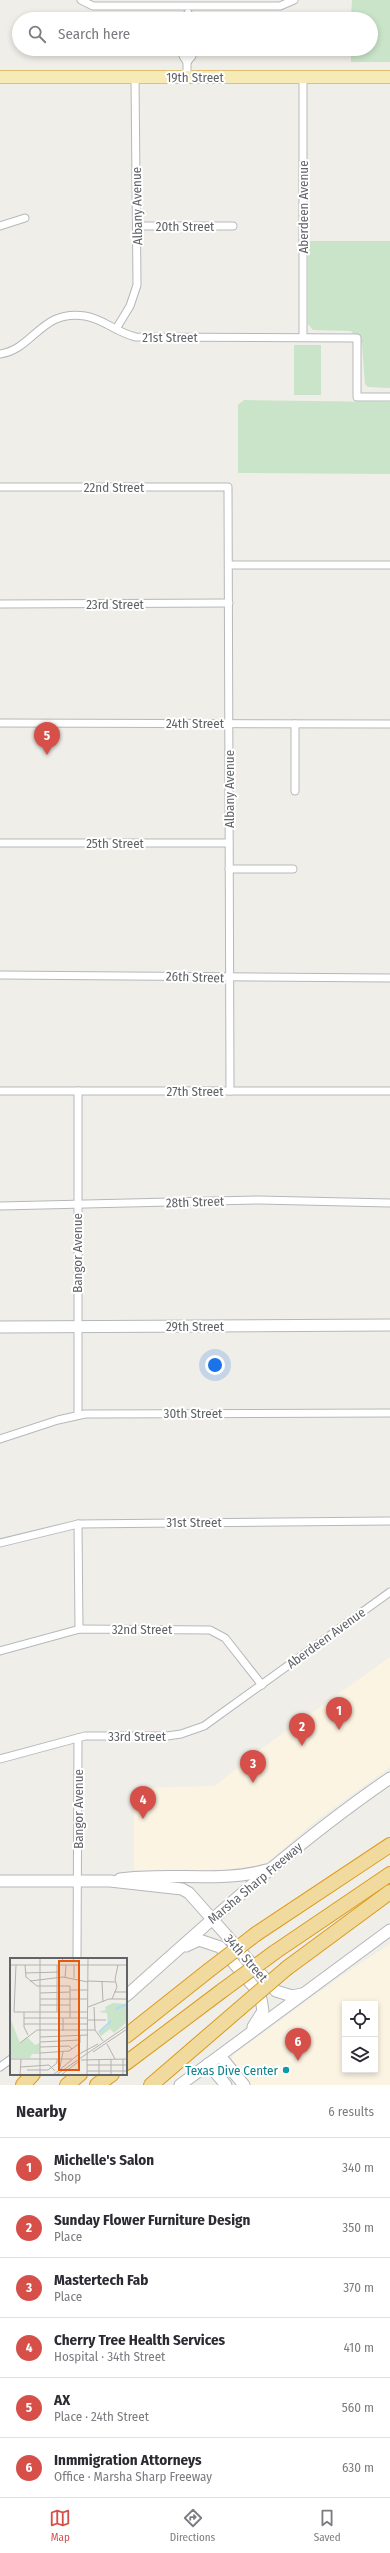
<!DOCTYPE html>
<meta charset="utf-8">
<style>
:root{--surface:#fff;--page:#f2f2f3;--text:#2b2b33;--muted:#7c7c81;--line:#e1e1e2;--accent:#d65049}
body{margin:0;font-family:"Fira Sans Condensed",sans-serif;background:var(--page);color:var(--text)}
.controls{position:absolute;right:12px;bottom:12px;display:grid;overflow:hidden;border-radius:0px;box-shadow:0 2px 6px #0003}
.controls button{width:36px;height:36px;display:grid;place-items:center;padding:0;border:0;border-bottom:1px solid var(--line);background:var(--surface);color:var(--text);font:20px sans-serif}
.you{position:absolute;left:215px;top:1365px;width:14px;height:14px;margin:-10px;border:3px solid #fff;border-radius:50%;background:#1a73e8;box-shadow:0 0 0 6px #1a73e833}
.badge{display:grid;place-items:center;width:26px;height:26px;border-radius:50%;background:var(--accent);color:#fff;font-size:13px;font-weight:700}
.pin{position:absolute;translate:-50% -33px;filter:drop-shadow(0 1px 2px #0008)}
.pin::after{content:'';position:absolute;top:21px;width:14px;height:12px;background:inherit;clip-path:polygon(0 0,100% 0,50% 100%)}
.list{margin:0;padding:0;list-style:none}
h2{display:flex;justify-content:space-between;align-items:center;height:52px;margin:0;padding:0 16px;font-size:17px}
h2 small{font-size:13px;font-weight:400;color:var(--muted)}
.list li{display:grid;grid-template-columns:26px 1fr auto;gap:12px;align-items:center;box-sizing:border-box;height:60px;padding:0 16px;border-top:1px solid var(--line)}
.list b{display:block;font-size:15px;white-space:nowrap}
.list p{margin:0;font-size:13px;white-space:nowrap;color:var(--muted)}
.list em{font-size:13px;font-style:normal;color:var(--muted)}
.icon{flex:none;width:22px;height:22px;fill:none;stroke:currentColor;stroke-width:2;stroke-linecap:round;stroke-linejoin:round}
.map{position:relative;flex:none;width:390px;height:2085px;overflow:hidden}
.search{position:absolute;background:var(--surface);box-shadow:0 2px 6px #0003;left:12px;right:12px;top:12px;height:44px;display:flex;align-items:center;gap:10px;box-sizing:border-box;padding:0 14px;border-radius:22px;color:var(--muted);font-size:15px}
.sheet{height:412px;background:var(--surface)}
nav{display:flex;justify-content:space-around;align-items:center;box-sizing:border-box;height:56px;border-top:1px solid var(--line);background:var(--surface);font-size:11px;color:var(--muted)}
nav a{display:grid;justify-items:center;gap:2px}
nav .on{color:var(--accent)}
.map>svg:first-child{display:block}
.commercial{fill:#fbf4e3;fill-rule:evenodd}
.green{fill:#c9e4c8}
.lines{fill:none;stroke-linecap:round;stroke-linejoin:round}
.street-casing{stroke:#b5b8bb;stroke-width:9}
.secondary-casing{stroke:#b4b7bb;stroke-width:13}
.primary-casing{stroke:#e2bf70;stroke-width:14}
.highway-casing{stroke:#dc9b1c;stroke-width:16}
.street{stroke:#fff;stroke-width:7}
.secondary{stroke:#fff;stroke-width:11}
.primary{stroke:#f6eab7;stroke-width:12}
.highway{stroke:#f1da9e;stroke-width:14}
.highway-bridge-casing{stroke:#dc9b1c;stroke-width:16;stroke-linecap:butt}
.highway-bridge{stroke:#f1da9e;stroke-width:14}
.culture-dot{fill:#0f9aa8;stroke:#fff;stroke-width:1.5}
.labels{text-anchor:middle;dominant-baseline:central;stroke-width:4;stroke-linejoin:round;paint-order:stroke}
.street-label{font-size:13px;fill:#606367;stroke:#fff}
.culture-label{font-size:13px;fill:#0d838f;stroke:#fff;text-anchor:end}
.inset-river{fill:none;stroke:#b3daf5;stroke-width:2}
.inset-road{fill:none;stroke:#b2b2b0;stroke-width:1}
.view{fill:#e8590c;fill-opacity:0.15;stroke:#e8590c;stroke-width:2}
.inset-edge{fill:none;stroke:#606367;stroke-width:2}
</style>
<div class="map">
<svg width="390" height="2085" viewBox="0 0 390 2085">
<rect width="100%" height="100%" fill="#f0eee8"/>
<!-- commercial -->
<g class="commercial">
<path d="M390,1657V1767L317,1820L260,1868L248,1871L134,1870V1788L215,1786L254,1754Z"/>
<path d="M390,1944V2085H249L231,2062L233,2055L340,1977ZM345,2004H375V2070H345Z"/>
</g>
<!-- green -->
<g class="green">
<path d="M352,0H390V62H351V49H371V19H351Z"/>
<path d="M308,241H390V388L368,387L365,384L362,344L351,331L313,330L308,324Z"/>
<rect x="294" y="345" width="27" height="50"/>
<path d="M244,400L390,402V474L238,473V405Z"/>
</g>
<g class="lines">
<!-- street casing -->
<g class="street-casing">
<g id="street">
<path d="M81,0L93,6H280L294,0"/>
<path d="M184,19L188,13L191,19"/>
<path d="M183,49V56L187,62V77"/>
<path d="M187,62L192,56V49"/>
<path d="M303,77V337"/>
<path d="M0,226L25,218"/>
<path d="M137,226H233"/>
<path d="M116,329L130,306L137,285L135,77"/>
<path d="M0,354C34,349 41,309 85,316C104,319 117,333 136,337L357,338V397H390"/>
<path d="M0,487H228L230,1091"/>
<path d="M229,565H390"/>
<path d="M0,604L229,603"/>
<path d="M0,723L390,724"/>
<path d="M295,791V724"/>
<path d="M0,843H229"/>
<path d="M229,869H293"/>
<path d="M0,975L390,978"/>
<path d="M0,1091H390"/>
<path d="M78,1091V1414"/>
<path d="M0,1206L259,1200L390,1203"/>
<path d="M0,1439L58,1420L85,1414L390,1413"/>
<path d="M78,1524L79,1629"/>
<path d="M0,1543L78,1524L390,1521"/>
<path d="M0,1651L80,1629L210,1630L225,1638L262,1685"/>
<path d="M0,1759L85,1736H167L181,1734L204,1726L390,1592"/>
<path d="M77,1959L78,1738"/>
<path d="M0,2067L11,2059"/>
</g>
</g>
<!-- secondary casing -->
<g class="secondary-casing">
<g id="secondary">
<path d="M0,1327L390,1325"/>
<path d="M120,1879C168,1872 222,1883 266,1870"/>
<path d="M0,1881H110L182,1889L189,1893L276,1991L292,1996L302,1994"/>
<path d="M186,1946L199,1940L220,1947L254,1987L261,1999L263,2011L253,2027"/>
<path d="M126,1996C211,1920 295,1843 390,1778"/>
<path d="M220,2056L244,2085"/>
<path d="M208,2064L226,2085"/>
<path d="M180,2085L390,1930"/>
</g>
</g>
<!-- primary casing -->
<g class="primary-casing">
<path id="primary" d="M0,77H390"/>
</g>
<!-- highway casing -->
<g class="highway-casing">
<g id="highway">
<path d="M256,1934L390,1845"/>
<path d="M275,1952L390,1874"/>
<path d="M287,1968L390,1892"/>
<path d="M126,2036L208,1971"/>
<path d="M126,2063L223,1990"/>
<path d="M23,2085L33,2074"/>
<path d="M67,2085L80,2074"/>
<path d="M97,2085L112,2074"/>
<path d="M151,2085L238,2010"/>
</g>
</g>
<!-- street -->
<use href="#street" class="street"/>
<!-- secondary -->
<use href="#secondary" class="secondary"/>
<!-- primary -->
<use href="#primary" class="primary"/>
<!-- highway -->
<use href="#highway" class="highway"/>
<!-- highway-bridge casing -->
<g class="highway-bridge-casing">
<g id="highway-bridge">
<path d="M208,1971L256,1934"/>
<path d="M223,1990L275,1952"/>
<path d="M238,2010L287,1968"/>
</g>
</g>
<!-- highway-bridge -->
<use href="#highway-bridge" class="highway-bridge"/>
</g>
<!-- markers -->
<circle class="culture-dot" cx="286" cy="2070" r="4"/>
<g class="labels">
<!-- street labels -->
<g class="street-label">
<text x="195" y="77">19th Street</text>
<text transform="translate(137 206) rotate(-91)">Albany Avenue</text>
<text transform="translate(303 207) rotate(-90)">Aberdeen Avenue</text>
<text x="185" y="226">20th Street</text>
<text x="170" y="337">21st Street</text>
<text x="114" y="487">22nd Street</text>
<text x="115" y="604">23rd Street</text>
<text x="195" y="723">24th Street</text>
<text transform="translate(229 789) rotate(-90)">Albany Avenue</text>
<text x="115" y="843">25th Street</text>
<text transform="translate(195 977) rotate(2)">26th Street</text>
<text x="195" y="1091">27th Street</text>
<text transform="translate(195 1202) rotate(-2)">28th Street</text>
<text transform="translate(77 1253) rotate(-90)">Bangor Avenue</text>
<text x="195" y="1326">29th Street</text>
<text x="193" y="1413">30th Street</text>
<text x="194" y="1522">31st Street</text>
<text x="142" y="1629">32nd Street</text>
<text transform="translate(326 1638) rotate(-36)">Aberdeen Avenue</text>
<text x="137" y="1736">33rd Street</text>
<text transform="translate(78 1809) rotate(-90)">Bangor Avenue</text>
<text transform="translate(255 1883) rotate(-40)">Marsha Sharp Freeway</text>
<text transform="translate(246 1958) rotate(49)">34th Street</text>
</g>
<!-- culture labels -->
<g class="culture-label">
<text x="278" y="2070">Texas Dive Center</text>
</g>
</g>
<!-- overview -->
<g transform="translate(10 1958)">
<rect width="117" height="117" fill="#f0eee8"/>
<path d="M103,45L117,46V64L104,75L100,71L91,78L88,75L98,68L97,55L89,54L96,52L95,49ZM0,60L10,85L17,79L25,87L30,85V96H22L20,100H0Z" fill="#c9e4c8"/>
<path class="inset-river" d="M106,51L117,46M89,74L101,63"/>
<path class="inset-road" d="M30,0V117M52,0L53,3H63L64,0M0,7H117M6,7L4,54H77M15,7L16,19L27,28H60V60M47,7V54M64,7V20M15,15L50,14M55,20L56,7M20,23L53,19L78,24M78,23L105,24M92,23L93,44M60,32H77M104,34H117M30,35L60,34M30,41H77M102,41L107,29L105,21L108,7M30,47H60M78,49L99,41H117M84,49L85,72M14,54V69L18,77M14,60H78M78,62H96M14,66H78M85,72L93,83M53,73V60M30,79L78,77M30,84L70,82M10,85L27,72H85M97,86L105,101M30,89L59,88L62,91M83,94L117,71M30,95L59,93L70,85V77M0,101H62M101,101V117M113,101V117M71,102L117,101M77,107H117M11,109L39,107L45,113M50,109L53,94M17,112H38L47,105V101M77,113H117M10,117L11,101M43,117L69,96L88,86M46,117L117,68M51,117L68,104M77,117L78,0M89,117V102"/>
<path class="view" d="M49,3H69V112H49Z"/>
<rect width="117" height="117" class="inset-edge"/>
</g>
</svg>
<div class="controls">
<button><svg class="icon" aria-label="locate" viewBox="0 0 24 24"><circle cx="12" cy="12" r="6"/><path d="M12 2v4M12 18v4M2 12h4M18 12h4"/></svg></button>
<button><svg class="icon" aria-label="layers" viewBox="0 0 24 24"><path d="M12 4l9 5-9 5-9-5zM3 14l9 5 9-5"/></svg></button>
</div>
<div class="you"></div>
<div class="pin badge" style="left:339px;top:1730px">1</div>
<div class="pin badge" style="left:302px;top:1746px">2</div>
<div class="pin badge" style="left:253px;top:1783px">3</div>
<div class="pin badge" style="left:143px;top:1819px">4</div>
<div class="pin badge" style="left:47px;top:755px">5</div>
<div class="pin badge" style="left:298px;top:2061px">6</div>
<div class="search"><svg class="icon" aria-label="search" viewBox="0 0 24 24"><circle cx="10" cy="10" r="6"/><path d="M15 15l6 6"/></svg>Search here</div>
</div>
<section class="sheet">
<h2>Nearby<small>6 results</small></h2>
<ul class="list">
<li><span class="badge">1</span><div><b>Michelle's Salon</b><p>Shop</p></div><em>340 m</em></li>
<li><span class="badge">2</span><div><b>Sunday Flower Furniture Design</b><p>Place</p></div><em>350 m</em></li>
<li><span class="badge">3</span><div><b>Mastertech Fab</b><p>Place</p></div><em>370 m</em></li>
<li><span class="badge">4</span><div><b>Cherry Tree Health Services</b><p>Hospital · 34th Street</p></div><em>410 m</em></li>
<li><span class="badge">5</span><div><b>AX</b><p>Place · 24th Street</p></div><em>560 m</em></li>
<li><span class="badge">6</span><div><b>Inmmigration Attorneys</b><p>Office · Marsha Sharp Freeway</p></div><em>630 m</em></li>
</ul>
</section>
<nav>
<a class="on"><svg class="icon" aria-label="map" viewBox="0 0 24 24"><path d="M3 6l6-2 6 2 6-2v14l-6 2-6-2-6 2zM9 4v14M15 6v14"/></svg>Map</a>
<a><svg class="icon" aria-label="directions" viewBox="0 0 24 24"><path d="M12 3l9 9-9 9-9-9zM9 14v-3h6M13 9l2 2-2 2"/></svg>Directions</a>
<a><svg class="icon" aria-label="saved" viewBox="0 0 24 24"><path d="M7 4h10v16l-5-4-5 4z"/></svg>Saved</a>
</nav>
